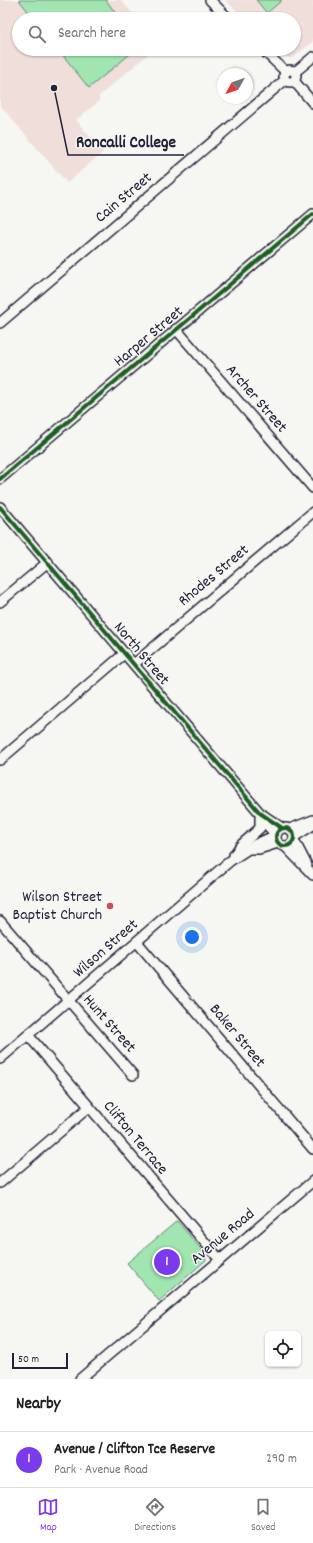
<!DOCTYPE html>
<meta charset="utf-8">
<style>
:root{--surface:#fff;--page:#f2f2f2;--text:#202124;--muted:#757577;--line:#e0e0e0;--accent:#7c3aed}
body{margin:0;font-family:Dekko,sans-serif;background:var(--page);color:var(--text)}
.controls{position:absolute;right:12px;bottom:12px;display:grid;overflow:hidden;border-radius:6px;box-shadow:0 1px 3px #0004}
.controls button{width:36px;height:36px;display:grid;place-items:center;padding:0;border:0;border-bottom:1px solid var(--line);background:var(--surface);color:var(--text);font:20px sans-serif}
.compass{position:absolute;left:217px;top:68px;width:36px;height:36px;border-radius:50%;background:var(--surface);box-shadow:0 1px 3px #0004;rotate:230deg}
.scale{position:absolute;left:12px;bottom:10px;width:56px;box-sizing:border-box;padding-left:4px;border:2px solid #22223b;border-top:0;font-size:11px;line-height:14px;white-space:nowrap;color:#22223b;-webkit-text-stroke:3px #f6f6f2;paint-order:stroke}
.you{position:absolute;left:192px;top:937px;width:14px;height:14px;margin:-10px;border:3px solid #fff;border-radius:50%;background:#1a73e8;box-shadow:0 0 0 6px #1a73e833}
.badge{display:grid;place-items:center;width:26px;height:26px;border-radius:50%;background:var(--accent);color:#fff;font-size:13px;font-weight:700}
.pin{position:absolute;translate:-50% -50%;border:2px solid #fff;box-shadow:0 1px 4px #0006}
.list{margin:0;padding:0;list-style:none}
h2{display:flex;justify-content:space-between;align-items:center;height:52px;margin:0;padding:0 16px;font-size:17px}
h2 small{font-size:13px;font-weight:400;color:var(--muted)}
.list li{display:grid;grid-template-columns:26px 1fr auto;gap:12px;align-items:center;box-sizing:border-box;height:56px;padding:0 16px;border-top:1px solid var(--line)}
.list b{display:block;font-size:15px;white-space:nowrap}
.list p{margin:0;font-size:13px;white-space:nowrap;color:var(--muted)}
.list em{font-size:13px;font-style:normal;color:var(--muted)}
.icon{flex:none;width:22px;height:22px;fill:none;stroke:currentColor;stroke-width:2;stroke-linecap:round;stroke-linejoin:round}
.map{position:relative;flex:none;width:313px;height:1379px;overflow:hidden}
.search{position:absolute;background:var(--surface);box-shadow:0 1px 3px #0004;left:12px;right:12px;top:12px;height:44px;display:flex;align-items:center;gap:10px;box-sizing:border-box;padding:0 14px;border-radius:22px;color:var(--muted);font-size:15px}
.sheet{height:108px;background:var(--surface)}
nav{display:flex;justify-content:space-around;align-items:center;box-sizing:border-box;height:56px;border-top:1px solid var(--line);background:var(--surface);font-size:11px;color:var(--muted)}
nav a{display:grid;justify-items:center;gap:2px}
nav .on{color:var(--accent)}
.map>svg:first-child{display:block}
.built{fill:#efded9}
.green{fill:#a1e6b1;stroke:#628476}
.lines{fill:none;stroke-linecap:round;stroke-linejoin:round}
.minor-casing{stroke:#22223b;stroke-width:12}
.minor{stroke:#f6f6f2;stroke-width:9}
.cycleway-casing{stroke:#f6f6f2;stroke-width:6}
.cycleway{stroke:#1b5e20;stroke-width:4}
.poi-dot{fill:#d1495b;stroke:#f6f6f2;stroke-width:1.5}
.labels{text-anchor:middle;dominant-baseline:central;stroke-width:3;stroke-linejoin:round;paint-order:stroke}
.street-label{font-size:16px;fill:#22223b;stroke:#f6f6f2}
.poi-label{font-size:16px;fill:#22223b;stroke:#f6f6f2;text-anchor:end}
.leader{fill:none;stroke:#22223b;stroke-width:1.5}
.callout-dot{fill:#22223b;stroke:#f6f6f2;stroke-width:1.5}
.callout-label{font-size:17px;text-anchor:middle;font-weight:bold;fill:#22223b;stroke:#f6f6f2;stroke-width:3;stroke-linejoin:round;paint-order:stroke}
</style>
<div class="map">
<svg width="313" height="1379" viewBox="0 0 313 1379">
<rect width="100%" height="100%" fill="#f6f6f2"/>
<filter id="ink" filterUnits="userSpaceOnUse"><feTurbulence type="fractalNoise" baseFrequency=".025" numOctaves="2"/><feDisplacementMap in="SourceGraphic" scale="8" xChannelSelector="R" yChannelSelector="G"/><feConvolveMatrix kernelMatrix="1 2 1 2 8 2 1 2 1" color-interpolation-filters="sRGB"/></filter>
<g filter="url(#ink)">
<!-- built -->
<g class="built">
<path d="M0,0H121L137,19H19V49H154L99,96V101L76,120L103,152L67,183L0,105Z"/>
<path d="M225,0H313V41L293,58H289L279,49H294V19H246Z"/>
</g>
<!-- green -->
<g class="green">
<path d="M19,0H106L120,19H34Z"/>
<path d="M256,0H282L267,13Z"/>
<path d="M58,49H136L89,88Z"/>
<path d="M177,1221L206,1255V1260L159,1301L127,1263Z"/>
</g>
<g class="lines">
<!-- minor casing -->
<g class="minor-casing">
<g id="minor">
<path d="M210,0L229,19"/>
<path d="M262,49L286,72"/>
<circle cx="290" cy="76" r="6"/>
<path d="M295,72L313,57"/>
<path d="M294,81L313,103"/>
<path d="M0,323L285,80"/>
<path d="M176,329L313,488"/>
<path d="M0,479L313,214"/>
<path d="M0,507L260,813L282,828"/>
<path d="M0,602L48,562"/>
<path d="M134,664L313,512"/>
<path d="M0,760L125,653"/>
<path d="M263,816L265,823L276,835"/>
<circle cx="285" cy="837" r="9"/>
<path d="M290,829L313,820"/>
<path d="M294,837L313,825"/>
<path d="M294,840L307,865"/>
<path d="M285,846L313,875"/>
<path d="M251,849H259L278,843"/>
<path d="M234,855L241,845L260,828V813"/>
<path d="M0,921L133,1075"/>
<path d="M137,942L313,1149"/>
<path d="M28,1035L220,1260"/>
<path d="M0,1059L230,861L256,844L276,835"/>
<path d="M0,1183L89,1107"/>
<path d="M80,1379L313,1181"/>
</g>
</g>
<!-- minor -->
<use href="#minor" class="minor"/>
<!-- cycleway casing -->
<g class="cycleway-casing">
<g id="cycleway">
<path d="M0,479L313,214"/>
<path d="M0,507L260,813L282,828"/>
<circle cx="285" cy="837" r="9"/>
</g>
</g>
<!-- cycleway -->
<use href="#cycleway" class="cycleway"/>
</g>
</g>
<!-- markers -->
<circle class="poi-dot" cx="110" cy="906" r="4"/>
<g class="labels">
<!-- street labels -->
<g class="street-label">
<text transform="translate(124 198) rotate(-40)">Cain Street</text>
<text transform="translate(149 337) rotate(-40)">Harper Street</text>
<text transform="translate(256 399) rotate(49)">Archer Street</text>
<text transform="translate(214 576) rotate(-40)">Rhodes Street</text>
<text transform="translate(141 654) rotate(50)">North Street</text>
<text transform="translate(106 949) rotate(-41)">Wilson Street</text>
<text transform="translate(109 1024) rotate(49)">Hunt Street</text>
<text transform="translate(237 1036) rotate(50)">Baker Street</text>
<text transform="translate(135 1138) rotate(50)">Clifton Terrace</text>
<text transform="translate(223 1237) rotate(-40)">Avenue Road</text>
</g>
<!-- poi labels -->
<g class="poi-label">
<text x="102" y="897">Wilson Street<tspan x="102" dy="18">Baptist Church</tspan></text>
</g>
</g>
<!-- callouts -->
<path class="leader" d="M54 88L68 155H184"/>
<circle class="callout-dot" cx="54" cy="88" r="4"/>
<g class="callout-label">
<text x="126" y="147">Roncalli College</text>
</g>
</svg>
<div class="controls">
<button><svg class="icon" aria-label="locate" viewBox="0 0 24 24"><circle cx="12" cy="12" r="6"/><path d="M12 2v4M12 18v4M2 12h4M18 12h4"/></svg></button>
</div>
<svg class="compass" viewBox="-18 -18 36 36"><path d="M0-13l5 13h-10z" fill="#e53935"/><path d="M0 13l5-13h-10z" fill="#757577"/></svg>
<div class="scale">50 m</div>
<div class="you"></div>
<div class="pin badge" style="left:167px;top:1262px">1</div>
<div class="search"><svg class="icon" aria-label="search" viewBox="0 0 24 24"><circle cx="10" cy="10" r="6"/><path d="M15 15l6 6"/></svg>Search here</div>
</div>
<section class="sheet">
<h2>Nearby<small></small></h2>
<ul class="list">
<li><span class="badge">1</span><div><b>Avenue / Clifton Tce Reserve</b><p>Park · Avenue Road</p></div><em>290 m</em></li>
</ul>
</section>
<nav>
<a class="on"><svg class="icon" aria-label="map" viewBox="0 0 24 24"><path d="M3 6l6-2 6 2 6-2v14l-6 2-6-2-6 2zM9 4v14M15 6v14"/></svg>Map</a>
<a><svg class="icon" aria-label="directions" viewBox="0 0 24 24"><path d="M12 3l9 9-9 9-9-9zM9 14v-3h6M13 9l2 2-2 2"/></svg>Directions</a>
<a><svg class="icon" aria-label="saved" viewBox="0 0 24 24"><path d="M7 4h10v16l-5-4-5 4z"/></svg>Saved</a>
</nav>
